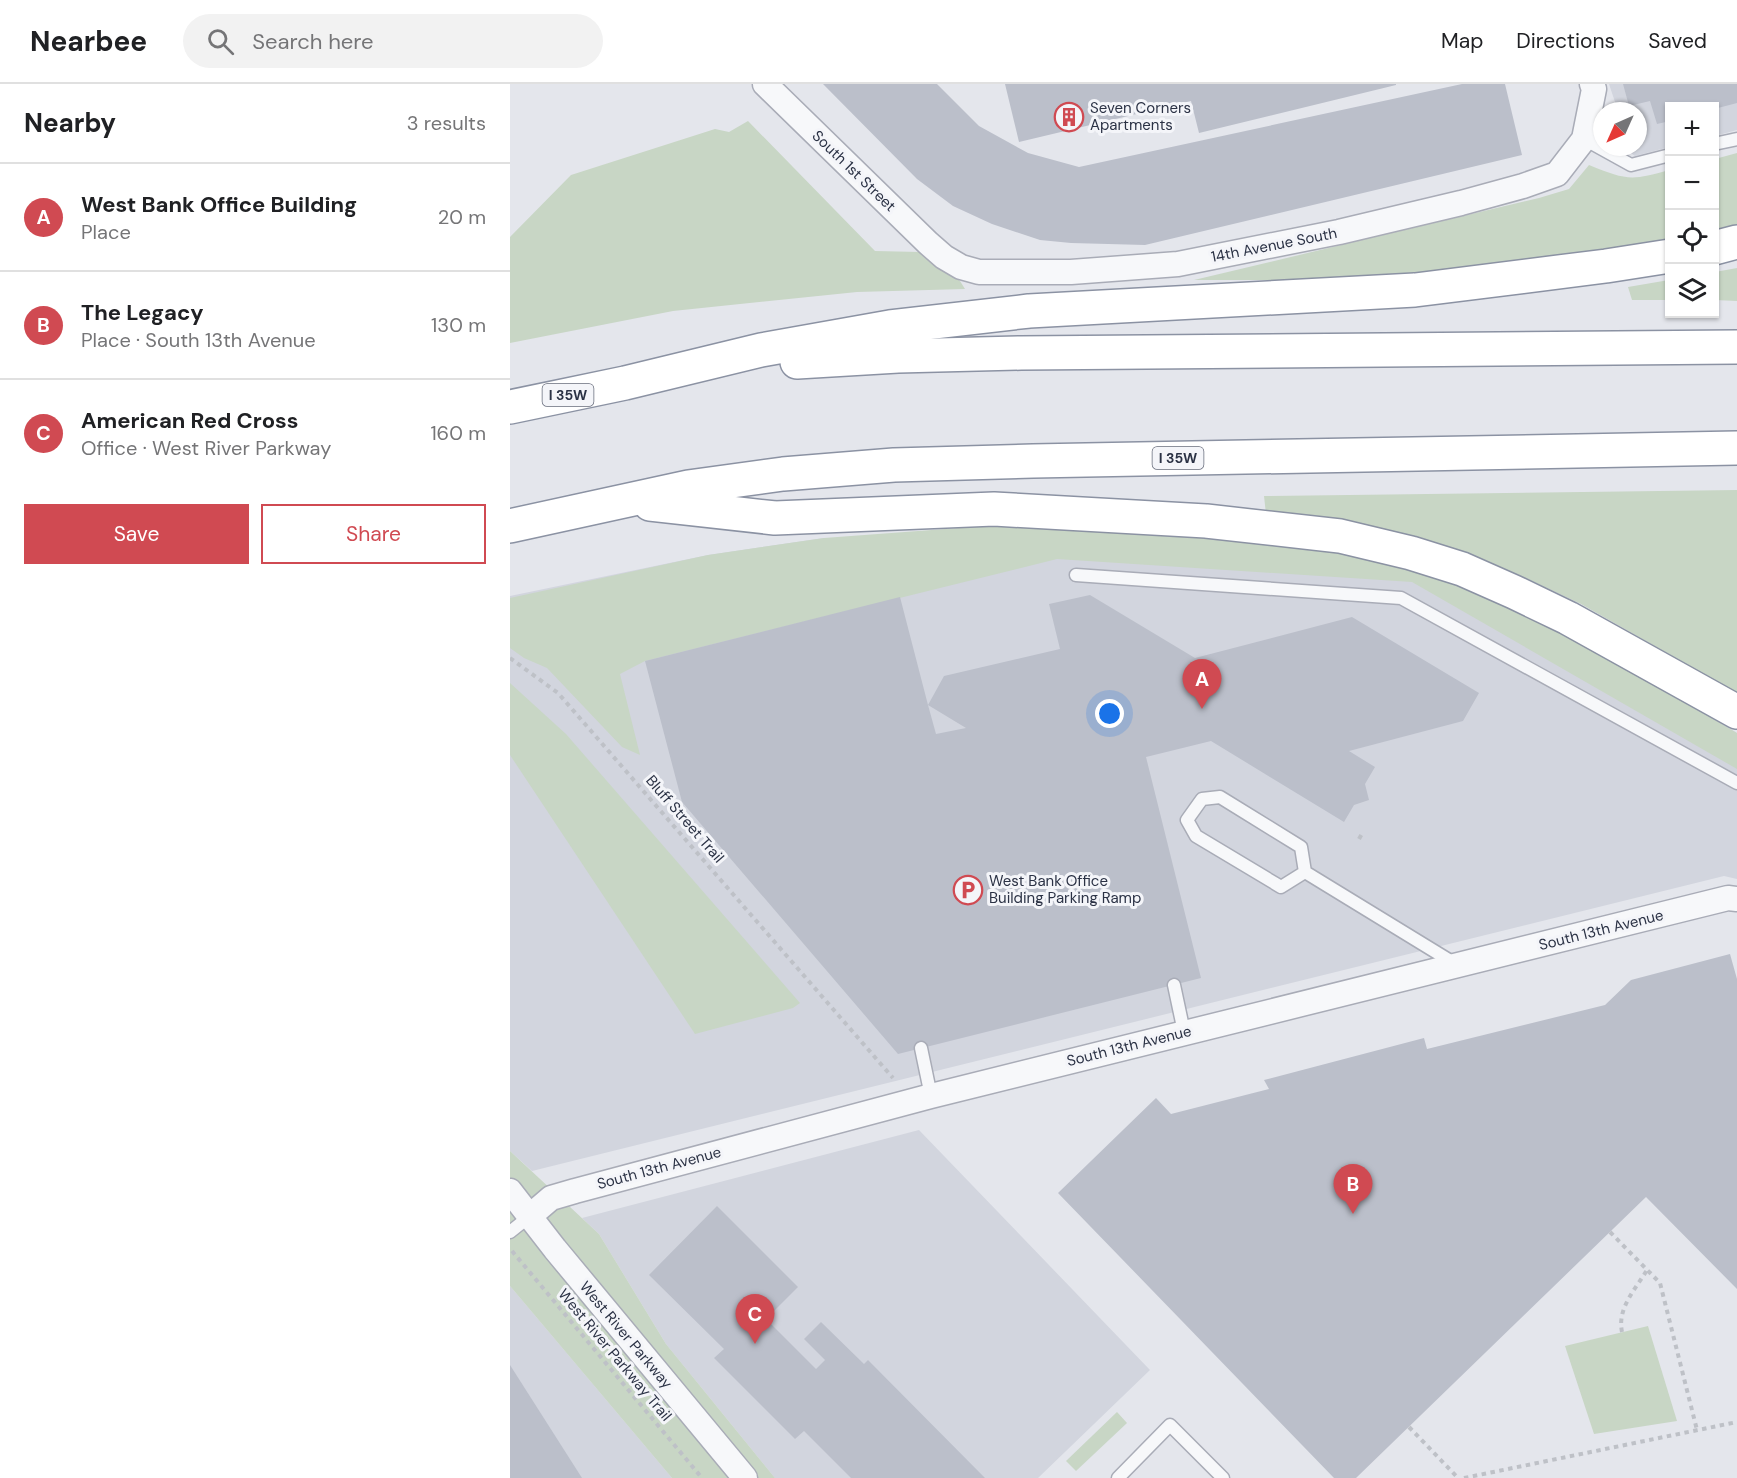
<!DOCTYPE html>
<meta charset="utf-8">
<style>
:root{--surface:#fff;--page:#f2f2f2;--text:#202124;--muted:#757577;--line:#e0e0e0;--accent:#d04a52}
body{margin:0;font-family:"DM Sans",sans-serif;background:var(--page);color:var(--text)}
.controls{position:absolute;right:18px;top:18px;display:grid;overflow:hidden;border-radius:0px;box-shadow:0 2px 4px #0004}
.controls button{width:54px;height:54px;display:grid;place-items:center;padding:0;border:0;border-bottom:2px solid var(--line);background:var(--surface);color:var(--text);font:30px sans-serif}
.compass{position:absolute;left:1083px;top:18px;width:54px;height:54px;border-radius:50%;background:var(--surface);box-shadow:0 2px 4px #0004;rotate:225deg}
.you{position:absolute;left:600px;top:630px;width:21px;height:21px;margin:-15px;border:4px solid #fff;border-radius:50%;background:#1a73e8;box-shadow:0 0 0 9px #1a73e833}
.badge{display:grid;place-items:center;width:39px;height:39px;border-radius:50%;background:var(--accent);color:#fff;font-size:20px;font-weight:700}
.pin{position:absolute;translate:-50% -50px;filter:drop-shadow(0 2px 3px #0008)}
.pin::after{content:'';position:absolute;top:32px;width:21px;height:18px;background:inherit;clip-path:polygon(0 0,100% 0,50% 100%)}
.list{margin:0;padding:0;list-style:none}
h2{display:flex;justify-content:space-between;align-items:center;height:78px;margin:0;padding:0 24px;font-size:26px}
h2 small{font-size:20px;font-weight:400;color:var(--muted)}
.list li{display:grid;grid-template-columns:39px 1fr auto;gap:18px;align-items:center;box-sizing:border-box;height:108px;padding:0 24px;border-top:2px solid var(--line)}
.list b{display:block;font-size:22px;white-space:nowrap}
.list p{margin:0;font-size:20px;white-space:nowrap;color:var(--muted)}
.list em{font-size:20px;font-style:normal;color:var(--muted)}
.actions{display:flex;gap:12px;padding:18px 24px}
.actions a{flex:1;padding:14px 0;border:2px solid var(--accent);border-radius:0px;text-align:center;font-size:21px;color:var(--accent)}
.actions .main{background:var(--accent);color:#fff}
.icon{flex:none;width:33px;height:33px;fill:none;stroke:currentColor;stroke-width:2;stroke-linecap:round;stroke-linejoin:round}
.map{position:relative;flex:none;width:1227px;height:1394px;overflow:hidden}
header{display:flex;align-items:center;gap:36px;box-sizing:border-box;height:84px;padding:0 30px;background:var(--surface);border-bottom:2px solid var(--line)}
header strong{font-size:28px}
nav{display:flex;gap:33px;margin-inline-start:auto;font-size:21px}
.search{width:420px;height:54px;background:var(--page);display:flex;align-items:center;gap:15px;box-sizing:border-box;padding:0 21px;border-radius:33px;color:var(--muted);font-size:22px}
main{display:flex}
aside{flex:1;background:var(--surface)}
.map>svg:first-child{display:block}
.built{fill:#d2d5de}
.green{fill:#c8d6c5}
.building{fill:#bbbfca}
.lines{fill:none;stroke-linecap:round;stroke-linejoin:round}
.lane-casing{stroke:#a9acb7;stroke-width:15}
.street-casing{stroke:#a9acb7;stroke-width:27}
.highway-casing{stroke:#8b92a3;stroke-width:36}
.path{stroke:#bec1c7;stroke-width:4;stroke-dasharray:4.5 4.5;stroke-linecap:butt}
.lane{stroke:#f7f8fa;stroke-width:12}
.street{stroke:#f7f8fa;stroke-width:24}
.highway{stroke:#fff;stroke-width:33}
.labels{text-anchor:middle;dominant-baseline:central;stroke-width:6;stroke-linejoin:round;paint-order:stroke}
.shield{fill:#f4f5f9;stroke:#676c7b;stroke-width:1.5}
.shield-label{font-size:14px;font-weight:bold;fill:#2b3245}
.poi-label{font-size:15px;fill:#2b3245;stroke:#f4f5f9;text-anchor:start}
.street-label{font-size:15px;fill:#2b3245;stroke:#f4f5f9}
</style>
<header>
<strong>Nearbee</strong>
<div class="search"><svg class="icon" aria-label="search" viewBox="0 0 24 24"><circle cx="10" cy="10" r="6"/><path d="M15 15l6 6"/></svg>Search here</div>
<nav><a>Map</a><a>Directions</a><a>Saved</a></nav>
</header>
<main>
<aside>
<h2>Nearby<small>3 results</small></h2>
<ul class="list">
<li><span class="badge">A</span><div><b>West Bank Office Building</b><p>Place</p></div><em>20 m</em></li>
<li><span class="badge">B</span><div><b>The Legacy</b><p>Place · South 13th Avenue</p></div><em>130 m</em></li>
<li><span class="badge">C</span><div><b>American Red Cross</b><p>Office · West River Parkway</p></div><em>160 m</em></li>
</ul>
<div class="actions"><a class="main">Save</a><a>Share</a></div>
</aside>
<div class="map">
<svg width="1227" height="1394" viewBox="0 0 1227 1394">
<rect width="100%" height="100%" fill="#e4e6ec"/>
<!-- built -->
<g class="built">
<path d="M1099,0H1227V46L1205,52L1204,22H1160L1159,63L1125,72L1113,63H1128V27H1104L1105,18Z"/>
<path d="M314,454L768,455L1019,527L1227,649V795L1214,792L22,1087L0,1067V512L198,471Z"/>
<path d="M409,1046L640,1286L528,1394H265L156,1260L89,1150L72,1134Z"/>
<path d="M0,1202L162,1394H0Z"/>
</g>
<!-- green -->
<g class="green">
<path d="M238,37L365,167L410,168L450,197L455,205L347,208L163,227L0,259V153L61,91L205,45L219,48Z"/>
<path d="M1227,69V145L1205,150V75Z"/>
<path d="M1079,81C1116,96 1121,97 1159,86V160L1036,183L840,196H684L1029,114L1059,105Z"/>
<path d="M1227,184V217L1205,216V188Z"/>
<path d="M1159,196V216H1122L1118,203Z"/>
<path d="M1227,406V609L1071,520L1009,491L948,469L756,430L754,412Z"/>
<path d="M489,441L696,448L897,478L1019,527L1227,649V685L902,498L547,475L135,577L110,590L130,671L112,663L37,584L14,574L0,564V514L198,471L314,454Z"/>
<path d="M0,599L56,650L290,919L283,924L185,950L0,671Z"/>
<path d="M0,1067L89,1150L156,1260L265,1394H162L0,1202Z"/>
<path d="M1138,1242L1167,1337L1084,1350L1055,1262Z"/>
<path d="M607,1328L617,1339L566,1387L556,1377Z"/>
</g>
<!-- building -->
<g class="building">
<path d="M313,0H427L469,42L518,69L569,83L952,0H995L1012,71L635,161L561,159L530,156L482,140L443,122L407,95Z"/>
<path d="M495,0H886V1L689,49L681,17L509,58Z"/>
<path d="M1113,0H1227V19L1204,25V22H1160V37L1147,40L1140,17L1119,22Z"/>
<path d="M580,511L685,574L842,533L969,609L953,637L839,667L865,683L855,700L859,716L844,721L834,738L701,657L636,673L691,894L388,970L172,718L135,577L390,513L418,621L426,650L456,644L418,621L434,592L550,565L539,520Z"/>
<path d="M1220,870L1227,895V1205L1136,1113L846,1394H824L548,1109L646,1014L661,1030L759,1005L754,996L914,954L917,965L1095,921L1121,896Z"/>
<path d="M207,1122L288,1203L256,1235L306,1285L315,1276L294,1255L311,1238L354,1280L358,1276L475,1394H341L294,1347L285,1355L204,1274L214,1265L139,1191Z"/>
<path d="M0,1281L72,1394H0Z"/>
</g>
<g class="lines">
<!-- lane casing -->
<g class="lane-casing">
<g id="lane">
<path d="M1074,55L1121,81L1160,71"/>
<path d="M1204,60L1227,55"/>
<path d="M566,491L891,514L1227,699"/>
<path d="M795,788L791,763L710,713L692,715L677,736L686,752L771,803L795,788L947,881"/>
<path d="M664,901L674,948"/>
<path d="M411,964L421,1012"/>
<path d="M0,1148L20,1132"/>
<path d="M608,1394L660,1341L713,1394"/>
</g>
</g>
<!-- street casing -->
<g class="street-casing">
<g id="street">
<path d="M255,0L418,159L434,173L451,183L469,188H561L668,180L829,148L951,119L1013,102L1047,90L1074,55L1084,5L1082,0"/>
<path d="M0,1107L45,1165L235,1394"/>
<path d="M20,1132L41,1114L65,1107L421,1012L1218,814L1227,815"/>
</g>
</g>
<!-- highway casing -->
<g class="highway-casing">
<g id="highway">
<path d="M1204,164L1227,158"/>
<path d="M287,278L388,272L511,269L1227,263"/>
<path d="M0,323L115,299L251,266L380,243L519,227L905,206L1096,182L1160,172"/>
<path d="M140,420L265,434L484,425L696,437L830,452L901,469L952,485L1004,508L1058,534L1227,628"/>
<path d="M0,442L178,403L273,390L384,381L523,377L1227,364"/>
</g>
</g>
<!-- path -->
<g class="path">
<path d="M0,574L48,609L383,994"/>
<path d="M849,755L853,748"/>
<path d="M1100,1148L1150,1199L1187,1346"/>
<path d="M2,1167L192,1394"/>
<path d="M1112,1248C1107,1224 1125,1206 1137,1186"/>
<path d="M899,1343L948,1394"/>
<path d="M954,1394L1227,1338"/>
</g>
<!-- lane -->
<use href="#lane" class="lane"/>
<!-- street -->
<use href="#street" class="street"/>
<!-- highway -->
<use href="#highway" class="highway"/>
</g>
<!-- icons -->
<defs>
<g id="building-ring" transform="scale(1.5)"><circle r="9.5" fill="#f4f5f9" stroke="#d04a52" stroke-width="1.5"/><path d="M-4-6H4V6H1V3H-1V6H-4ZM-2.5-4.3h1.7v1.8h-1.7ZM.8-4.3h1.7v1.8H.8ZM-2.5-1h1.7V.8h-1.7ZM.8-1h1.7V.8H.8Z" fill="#d04a52"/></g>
<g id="parking-ring" transform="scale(1.5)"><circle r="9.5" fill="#f4f5f9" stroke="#d04a52" stroke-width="1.5"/><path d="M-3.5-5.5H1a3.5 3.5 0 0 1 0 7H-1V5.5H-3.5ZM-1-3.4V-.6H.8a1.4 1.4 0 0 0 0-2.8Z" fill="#d04a52"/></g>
</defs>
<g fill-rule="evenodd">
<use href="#building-ring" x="559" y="33"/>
<use href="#parking-ring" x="458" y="806"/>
</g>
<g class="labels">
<!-- shield labels -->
<g class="shield">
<rect x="32.5" y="300" width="51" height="22" rx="4.5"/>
<rect x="642.5" y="363" width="51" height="22" rx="4.5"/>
</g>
<g class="shield-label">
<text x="58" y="311">I 35W</text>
<text x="668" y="374">I 35W</text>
</g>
<!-- poi labels -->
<g class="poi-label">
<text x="580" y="24">Seven Corners<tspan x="580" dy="17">Apartments</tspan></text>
<text x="479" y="797">West Bank Office<tspan x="479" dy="17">Building Parking Ramp</tspan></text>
</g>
<!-- street labels -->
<g class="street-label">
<text transform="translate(344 87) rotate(44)">South 1st Street</text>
<text transform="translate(764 161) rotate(-11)">14th Avenue South</text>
<text transform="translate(175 735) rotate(49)">Bluff Street Trail</text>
<text transform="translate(1091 846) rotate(-14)">South 13th Avenue</text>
<text transform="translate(619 962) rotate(-14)">South 13th Avenue</text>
<text transform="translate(149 1084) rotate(-15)">South 13th Avenue</text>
<text transform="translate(116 1251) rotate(50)">West River Parkway</text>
<text transform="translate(105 1271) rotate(50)">West River Parkway Trail</text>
</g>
</g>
</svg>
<div class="controls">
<button>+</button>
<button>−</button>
<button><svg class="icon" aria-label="locate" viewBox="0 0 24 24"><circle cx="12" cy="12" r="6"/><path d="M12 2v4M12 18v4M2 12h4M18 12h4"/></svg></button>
<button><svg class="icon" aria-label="layers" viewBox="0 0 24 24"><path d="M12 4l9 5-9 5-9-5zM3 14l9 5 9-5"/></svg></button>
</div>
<svg class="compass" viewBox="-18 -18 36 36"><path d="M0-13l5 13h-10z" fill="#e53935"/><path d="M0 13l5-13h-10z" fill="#757577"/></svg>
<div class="you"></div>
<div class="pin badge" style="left:692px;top:625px">A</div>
<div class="pin badge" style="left:843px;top:1130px">B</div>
<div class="pin badge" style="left:245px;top:1260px">C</div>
</div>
</main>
